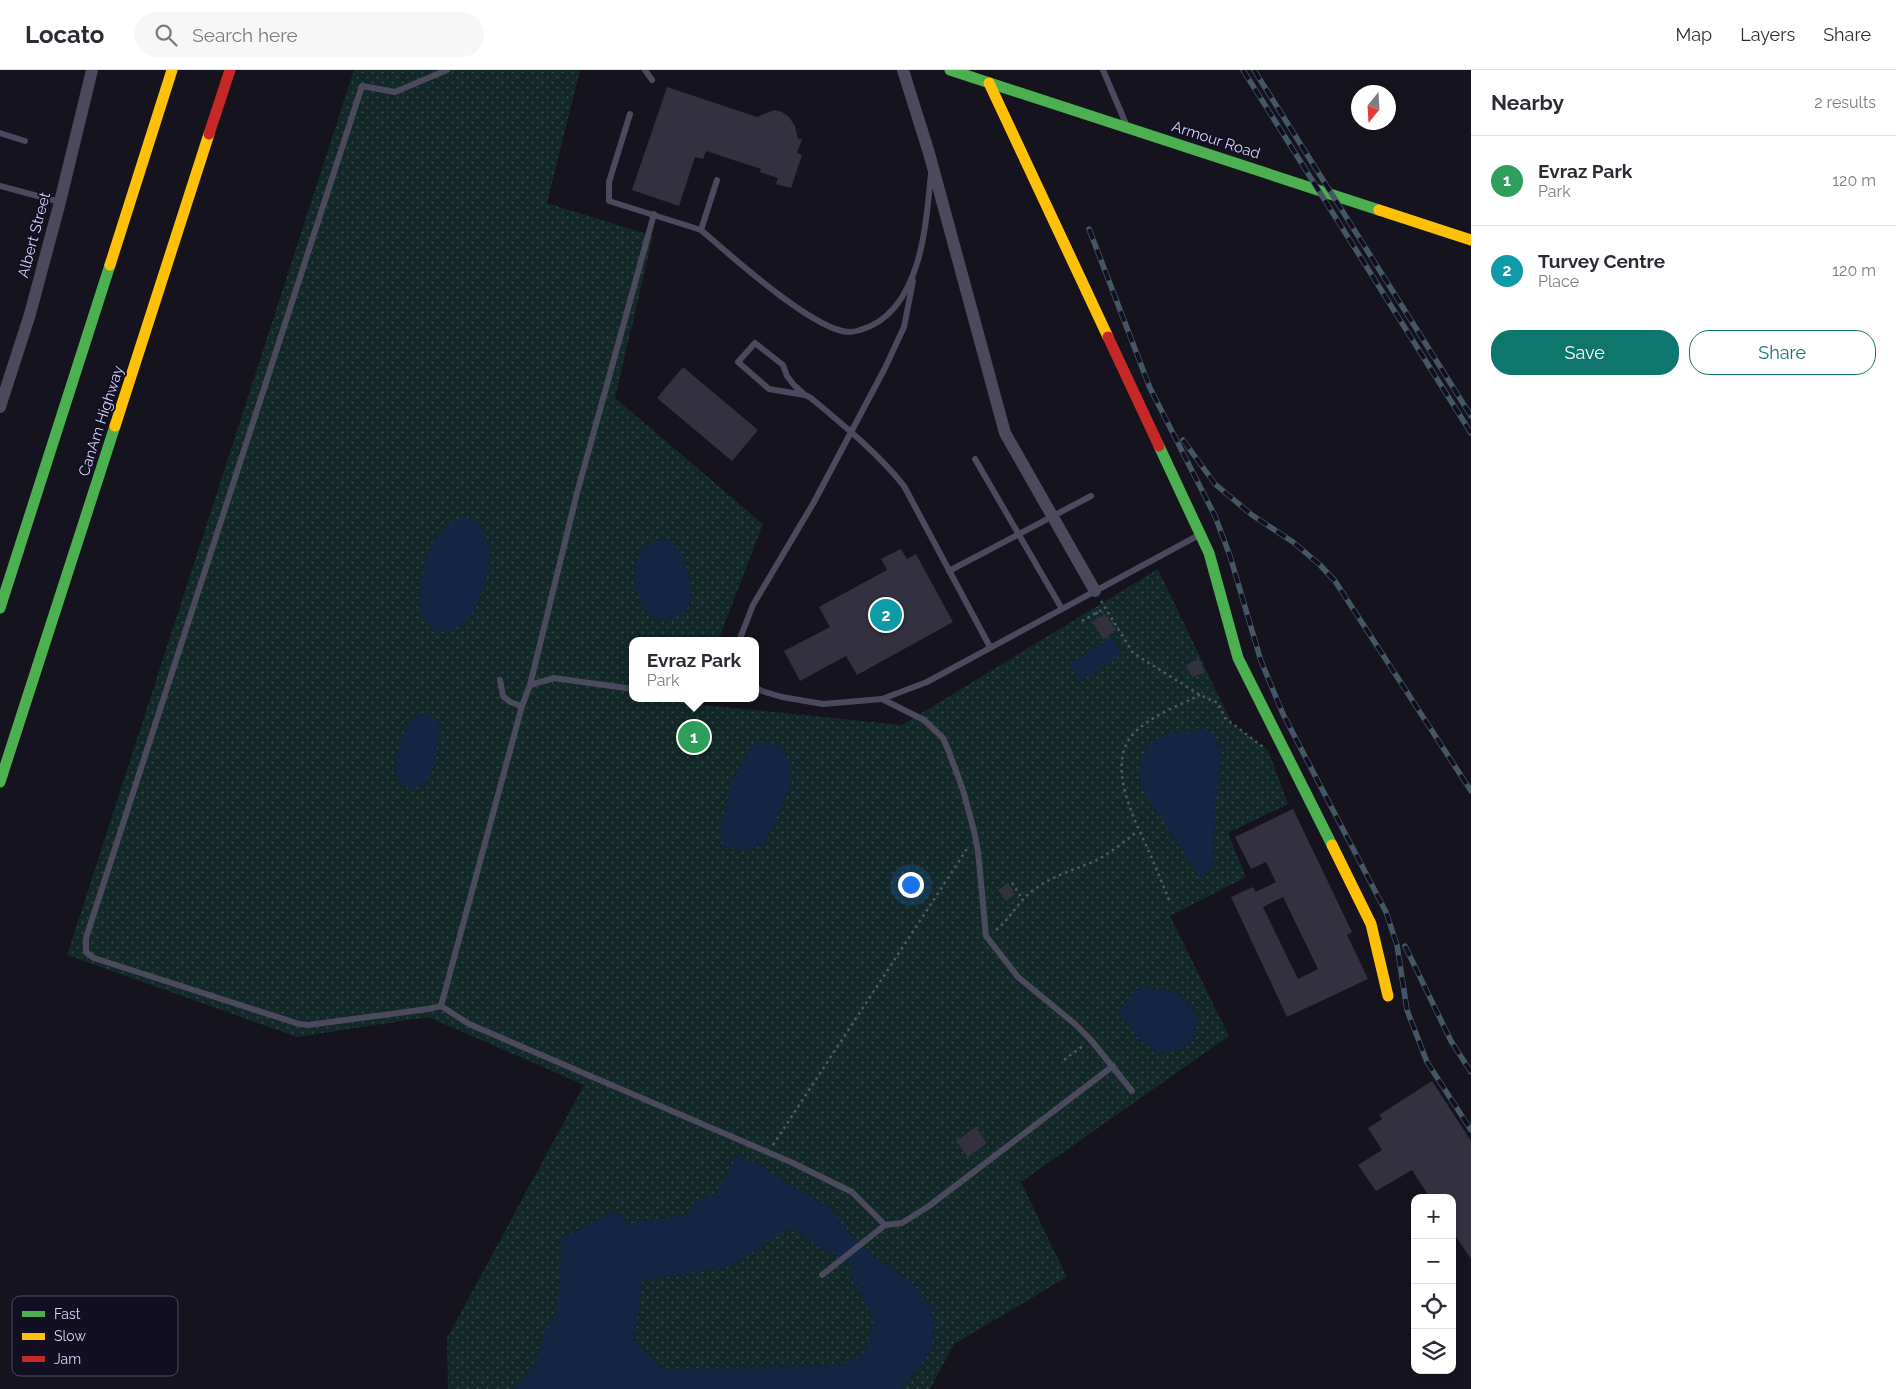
<!DOCTYPE html>
<meta charset="utf-8">
<style>
:root{--surface:#fff;--page:#f7f7f7;--text:#2b2b33;--muted:#7c7c81;--line:#e1e1e2;--accent:#0f766e}
body{margin:0;font-family:Raleway,sans-serif;background:var(--page);color:var(--text)}
.controls{position:absolute;right:15px;bottom:15px;display:grid;overflow:hidden;border-radius:10px;box-shadow:0 2px 8px #0003}
.controls button{width:45px;height:45px;display:grid;place-items:center;padding:0;border:0;border-bottom:1px solid var(--line);background:var(--surface);color:var(--text);font:25px sans-serif}
.compass{position:absolute;left:1351px;top:15px;width:45px;height:45px;border-radius:50%;background:var(--surface);box-shadow:0 2px 8px #0003;rotate:198deg}
.you{position:absolute;left:910px;top:814px;width:18px;height:18px;margin:-12px;border:4px solid #fff;border-radius:50%;background:#1a73e8;box-shadow:0 0 0 8px #1a73e833}
.badge{display:grid;place-items:center;width:32px;height:32px;border-radius:50%;background:var(--accent);color:#fff;font-size:16px;font-weight:700}
.pin{position:absolute;translate:-50% -50%;border:2px solid #fff;box-shadow:0 1px 5px #0006}
.popup{position:absolute;left:629px;top:567px;width:130px;height:65px;box-sizing:border-box;display:grid;place-content:center;border-radius:10px;background:var(--surface);filter:drop-shadow(0 1px 4px #0005);font-size:16px;white-space:nowrap;color:var(--muted)}
.popup b{font-size:19px;color:var(--text)}
.popup::after{content:'';position:absolute;left:50%;top:100%;margin-left:-10px;border:10px solid transparent;border-top-color:var(--surface)}
.list{margin:0;padding:0;list-style:none}
h2{display:flex;justify-content:space-between;align-items:center;height:65px;margin:0;padding:0 20px;font-size:21px}
h2 small{font-size:16px;font-weight:400;color:var(--muted)}
.list li{display:grid;grid-template-columns:32px 1fr auto;gap:15px;align-items:center;box-sizing:border-box;height:90px;padding:0 20px;border-top:1px solid var(--line)}
.list b{display:block;font-size:19px;white-space:nowrap}
.list p{margin:0;font-size:16px;white-space:nowrap;color:var(--muted)}
.list em{font-size:16px;font-style:normal;color:var(--muted)}
.actions{display:flex;gap:10px;padding:15px 20px}
.actions a{flex:1;padding:11px 0;border:1px solid var(--accent);border-radius:20px;text-align:center;font-size:18px;color:var(--accent)}
.actions .main{background:var(--accent);color:#fff}
.icon{flex:none;width:28px;height:28px;fill:none;stroke:currentColor;stroke-width:2;stroke-linecap:round;stroke-linejoin:round}
.map{position:relative;flex:none;width:1471px;height:1319px;overflow:hidden}
header{display:flex;align-items:center;gap:30px;box-sizing:border-box;height:70px;padding:0 25px;background:var(--surface);border-bottom:1px solid var(--line)}
header strong{font-size:24px}
nav{display:flex;gap:28px;margin-inline-start:auto;font-size:18px}
.search{width:350px;height:45px;background:var(--page);display:flex;align-items:center;gap:12px;box-sizing:border-box;padding:0 18px;border-radius:28px;color:var(--muted);font-size:19px}
main{display:flex}
aside{flex:1;background:var(--surface)}
.map>svg:first-child{display:block}
.park{fill:url(#park-dots)}
.water{fill:#132644;fill-rule:evenodd}
.building{fill:#333140;fill-rule:evenodd}
.lines{fill:none;stroke-linecap:round;stroke-linejoin:round}
.path{stroke:#4c5a65;stroke-width:2.5;stroke-dasharray:2.5 4;stroke-linecap:butt}
.lane{stroke:#4a495e;stroke-width:6}
.street{stroke:#4a495e;stroke-width:12}
.fast{stroke:#4caf50;stroke-width:11}
.slow{stroke:#ffc107;stroke-width:11}
.jam{stroke:#c62828;stroke-width:11}
.rail-casing{stroke:#435765;stroke-width:5.5}
.rail{stroke:#120f22;stroke-width:4;stroke-dasharray:11;stroke-linecap:butt}
.labels{text-anchor:middle;dominant-baseline:central;stroke-width:4;stroke-linejoin:round;paint-order:stroke}
.street-label{font-size:15px;fill:#d7d3fc;stroke:#120f22}
.key{fill:#120f22;stroke:#4d4a63;stroke-width:1}
.key-label{font-size:14px;fill:#d7d3fc}
</style>
<header>
<strong>Locato</strong>
<div class="search"><svg class="icon" aria-label="search" viewBox="0 0 24 24"><circle cx="10" cy="10" r="6"/><path d="M15 15l6 6"/></svg>Search here</div>
<nav><a>Map</a><a>Layers</a><a>Share</a></nav>
</header>
<main>
<div class="map">
<svg width="1471" height="1319" viewBox="0 0 1471 1319">
<defs>
<pattern id="park-dots" width="8" height="8" patternUnits="userSpaceOnUse" patternTransform="scale(1.25)"><rect width="8" height="8" fill="#132828"/><path d="M2 2h.1M6 6h.1" fill="none" stroke="#354648" stroke-width="1.8" stroke-linecap="round"/></pattern>
</defs>
<rect width="100%" height="100%" fill="#15131e"/>
<!-- park -->
<path class="park" d="M354,0H580L547,133L653,166L615,328L763,454L718,571H633V628H696L694,634L902,655L1158,499L1232,654L1268,680L1288,734L1228,763L1246,807L1170,846L1229,966L1021,1112L1067,1207L954,1274L930,1319H448L447,1268L584,1015L428,947L297,967L67,885Z"/>
<!-- water -->
<g class="water">
<path d="M459,448C463,448 470,448 474,451C506,470 483,555 448,561C444,562 437,560 433,560C430,556 426,552 423,548C414,532 424,487 433,472C440,461 448,454 459,448Z"/>
<path d="M669,469C673,473 677,477 680,481C686,493 697,525 688,537C682,546 670,549 661,551C656,548 651,546 648,543C632,525 628,482 654,471C658,469 664,470 669,469Z"/>
<path d="M1112,567L1123,584L1080,611L1069,594Z"/>
<path d="M426,642L434,648L440,657L435,694L426,711L413,720C406,717 398,713 396,705C393,692 404,653 415,646C418,644 423,643 426,642Z"/>
<path d="M1208,659L1222,683L1216,729L1213,797L1200,807L1141,718L1140,697L1146,676L1167,663Z"/>
<path d="M765,672L780,676L785,683L790,697V713L784,731L766,771L753,780H734L724,777L720,761L725,740L732,712L751,675Z"/>
<path d="M1143,916L1178,923L1199,948C1190,976 1188,977 1159,984L1140,970L1119,944L1131,924Z"/>
<path d="M738,1084L830,1137L848,1162L869,1182L912,1214L929,1234L936,1256L930,1283L901,1319H513L535,1296L544,1263L557,1243L562,1168L614,1141L627,1154L691,1144L694,1132L718,1121ZM790,1158L803,1165L823,1180L830,1181L850,1193L852,1207L874,1249L865,1281L855,1290L825,1296L662,1299L634,1271L642,1211L730,1196Z"/>
</g>
<!-- building -->
<g class="building">
<path d="M667,17L757,47L774,40L782,42L789,47L795,56L798,69H802L797,83L802,85L791,118L776,114L778,108L760,102L761,99L706,81L703,89L695,87L679,136L632,120Z"/>
<path d="M683,297L758,360L732,391L657,328Z"/>
<path d="M901,479L907,489L916,484L953,552L857,605L846,586L800,611L784,581L830,557L819,537L887,500L881,489Z"/>
<path d="M1105,544L1116,560L1103,569L1092,552Z"/>
<path d="M1199,589L1205,602L1192,607L1186,595Z"/>
<path d="M1293,739L1352,862L1347,865L1368,909L1287,947L1231,827L1253,817L1256,822L1276,812L1266,792L1251,799L1235,767ZM1283,827L1318,899L1298,909L1263,837Z"/>
<path d="M1008,813L1015,824L1006,831L998,820Z"/>
<path d="M1432,1011L1471,1071V1189L1452,1161V1128H1430L1412,1100L1376,1121L1358,1095L1382,1080L1368,1058L1382,1049L1379,1045Z"/>
<path d="M976,1057L987,1073L968,1087L956,1071Z"/>
</g>
<g class="lines">
<!-- path -->
<g class="path">
<path d="M1101,531L1133,583L1200,625L1218,633L1225,648L1263,677"/>
<path d="M1096,542L1099,547"/>
<path d="M1082,551L1105,538"/>
<path d="M1012,813L1023,830"/>
<path d="M1169,830C1163,815 1157,800 1150,784C1136,752 1104,695 1134,663C1152,645 1178,636 1200,625"/>
<path d="M996,860C1010,849 1017,833 1031,822C1050,806 1075,800 1097,790C1112,782 1125,771 1138,761"/>
<path d="M1064,990L1084,975"/>
<path d="M773,1075L967,779"/>
</g>
<!-- lane -->
<g class="lane">
<path d="M447,0L395,22L362,16L86,868V882L94,888L299,954L308,955L428,939L441,936L469,954L793,1093L852,1122L885,1155"/>
<path d="M645,0L652,10"/>
<path d="M1103,0L1126,54"/>
<path d="M630,44L609,112V131L701,160"/>
<path d="M0,63L25,71"/>
<path d="M717,110L701,160C730,185 814,261 849,262C853,262 857,261 860,260C893,251 909,221 918,190C926,162 928,132 931,104"/>
<path d="M0,116L60,132"/>
<path d="M805,325L794,315L787,306L783,295L755,273L738,292L769,319L805,325L811,328C843,355 878,383 904,416L990,577"/>
<path d="M975,389L1062,539"/>
<path d="M949,501L1091,426"/>
<path d="M739,571L753,535L814,432L885,298L904,257L913,211"/>
<path d="M500,610L503,626L510,632L522,636"/>
<path d="M530,615L577,423L654,144"/>
<path d="M755,617L762,621L782,627L823,634L882,629L927,612L1199,465"/>
<path d="M882,629L924,650L943,668L949,682L963,720L974,761L978,781L986,866L1018,907L1075,954L1091,970L1132,1021"/>
<path d="M441,936L522,636L530,615L554,608L633,619"/>
<path d="M822,1205L885,1155L902,1153L929,1136L1113,996"/>
</g>
<!-- street -->
<g class="street">
<path d="M903,0L929,83L1005,363L1095,521"/>
<path d="M0,337L30,244L60,132L92,0"/>
</g>
<!-- fast -->
<g class="fast">
<path d="M950,0L1379,140"/>
<path d="M1159,376L1209,483L1238,588L1332,775"/>
<path d="M0,538L110,195"/>
<path d="M0,712L115,356"/>
</g>
<!-- slow -->
<g class="slow">
<path d="M989,13L1108,267"/>
<path d="M1379,140L1471,170"/>
<path d="M110,195L172,0"/>
<path d="M115,356L209,64"/>
<path d="M1332,775L1371,854L1388,926"/>
</g>
<!-- jam -->
<g class="jam">
<path d="M209,64L230,0"/>
<path d="M1108,267L1159,376"/>
</g>
<!-- rail casing -->
<g class="rail-casing">
<g id="rail">
<path d="M1243,0L1471,363"/>
<path d="M1254,0L1471,346"/>
<path d="M1089,159L1150,318L1215,446L1230,486L1261,591L1283,644L1386,842L1397,875L1407,940L1427,992L1471,1060"/>
<path d="M1183,370L1215,414L1252,445L1293,472L1320,495L1335,511L1471,721"/>
<path d="M1405,876L1451,971L1471,1002"/>
</g>
</g>
<!-- rail -->
<use href="#rail" class="rail"/>
</g>
<g class="labels">
<!-- street labels -->
<g class="street-label">
<text transform="translate(1216 70) rotate(18)">Armour Road</text>
<text transform="translate(34 165) rotate(-75)">Albert Street</text>
<text transform="translate(101 351) rotate(-72)">CanAm Highway</text>
</g>
</g>
<!-- legend -->
<rect x="12" y="1226" width="166" height="80" rx="8" class="key"/>
<rect x="22" y="1241" width="23" height="6" fill="#4caf50"/>
<rect x="22" y="1263" width="23" height="7" fill="#ffc107"/>
<rect x="22" y="1286" width="23" height="6" fill="#c62828"/>
<g class="key-label">
<text x="54" y="1249">Fast</text>
<text x="54" y="1271">Slow</text>
<text x="54" y="1294">Jam</text>
</g>
</svg>
<div class="controls">
<button>+</button>
<button>−</button>
<button><svg class="icon" aria-label="locate" viewBox="0 0 24 24"><circle cx="12" cy="12" r="6"/><path d="M12 2v4M12 18v4M2 12h4M18 12h4"/></svg></button>
<button><svg class="icon" aria-label="layers" viewBox="0 0 24 24"><path d="M12 4l9 5-9 5-9-5zM3 14l9 5 9-5"/></svg></button>
</div>
<svg class="compass" viewBox="-18 -18 36 36"><path d="M0-13l5 13h-10z" fill="#e53935"/><path d="M0 13l5-13h-10z" fill="#7c7c81"/></svg>
<div class="you"></div>
<div class="pin badge" style="left:694px;top:667px;background:#2e9e5b">1</div>
<div class="popup"><b>Evraz Park</b>Park</div>
<div class="pin badge" style="left:886px;top:545px;background:#0f9aa8">2</div>
</div>
<aside>
<h2>Nearby<small>2 results</small></h2>
<ul class="list">
<li><span class="badge" style="background:#2e9e5b">1</span><div><b>Evraz Park</b><p>Park</p></div><em>120 m</em></li>
<li><span class="badge" style="background:#0f9aa8">2</span><div><b>Turvey Centre</b><p>Place</p></div><em>120 m</em></li>
</ul>
<div class="actions"><a class="main">Save</a><a>Share</a></div>
</aside>
</main>
